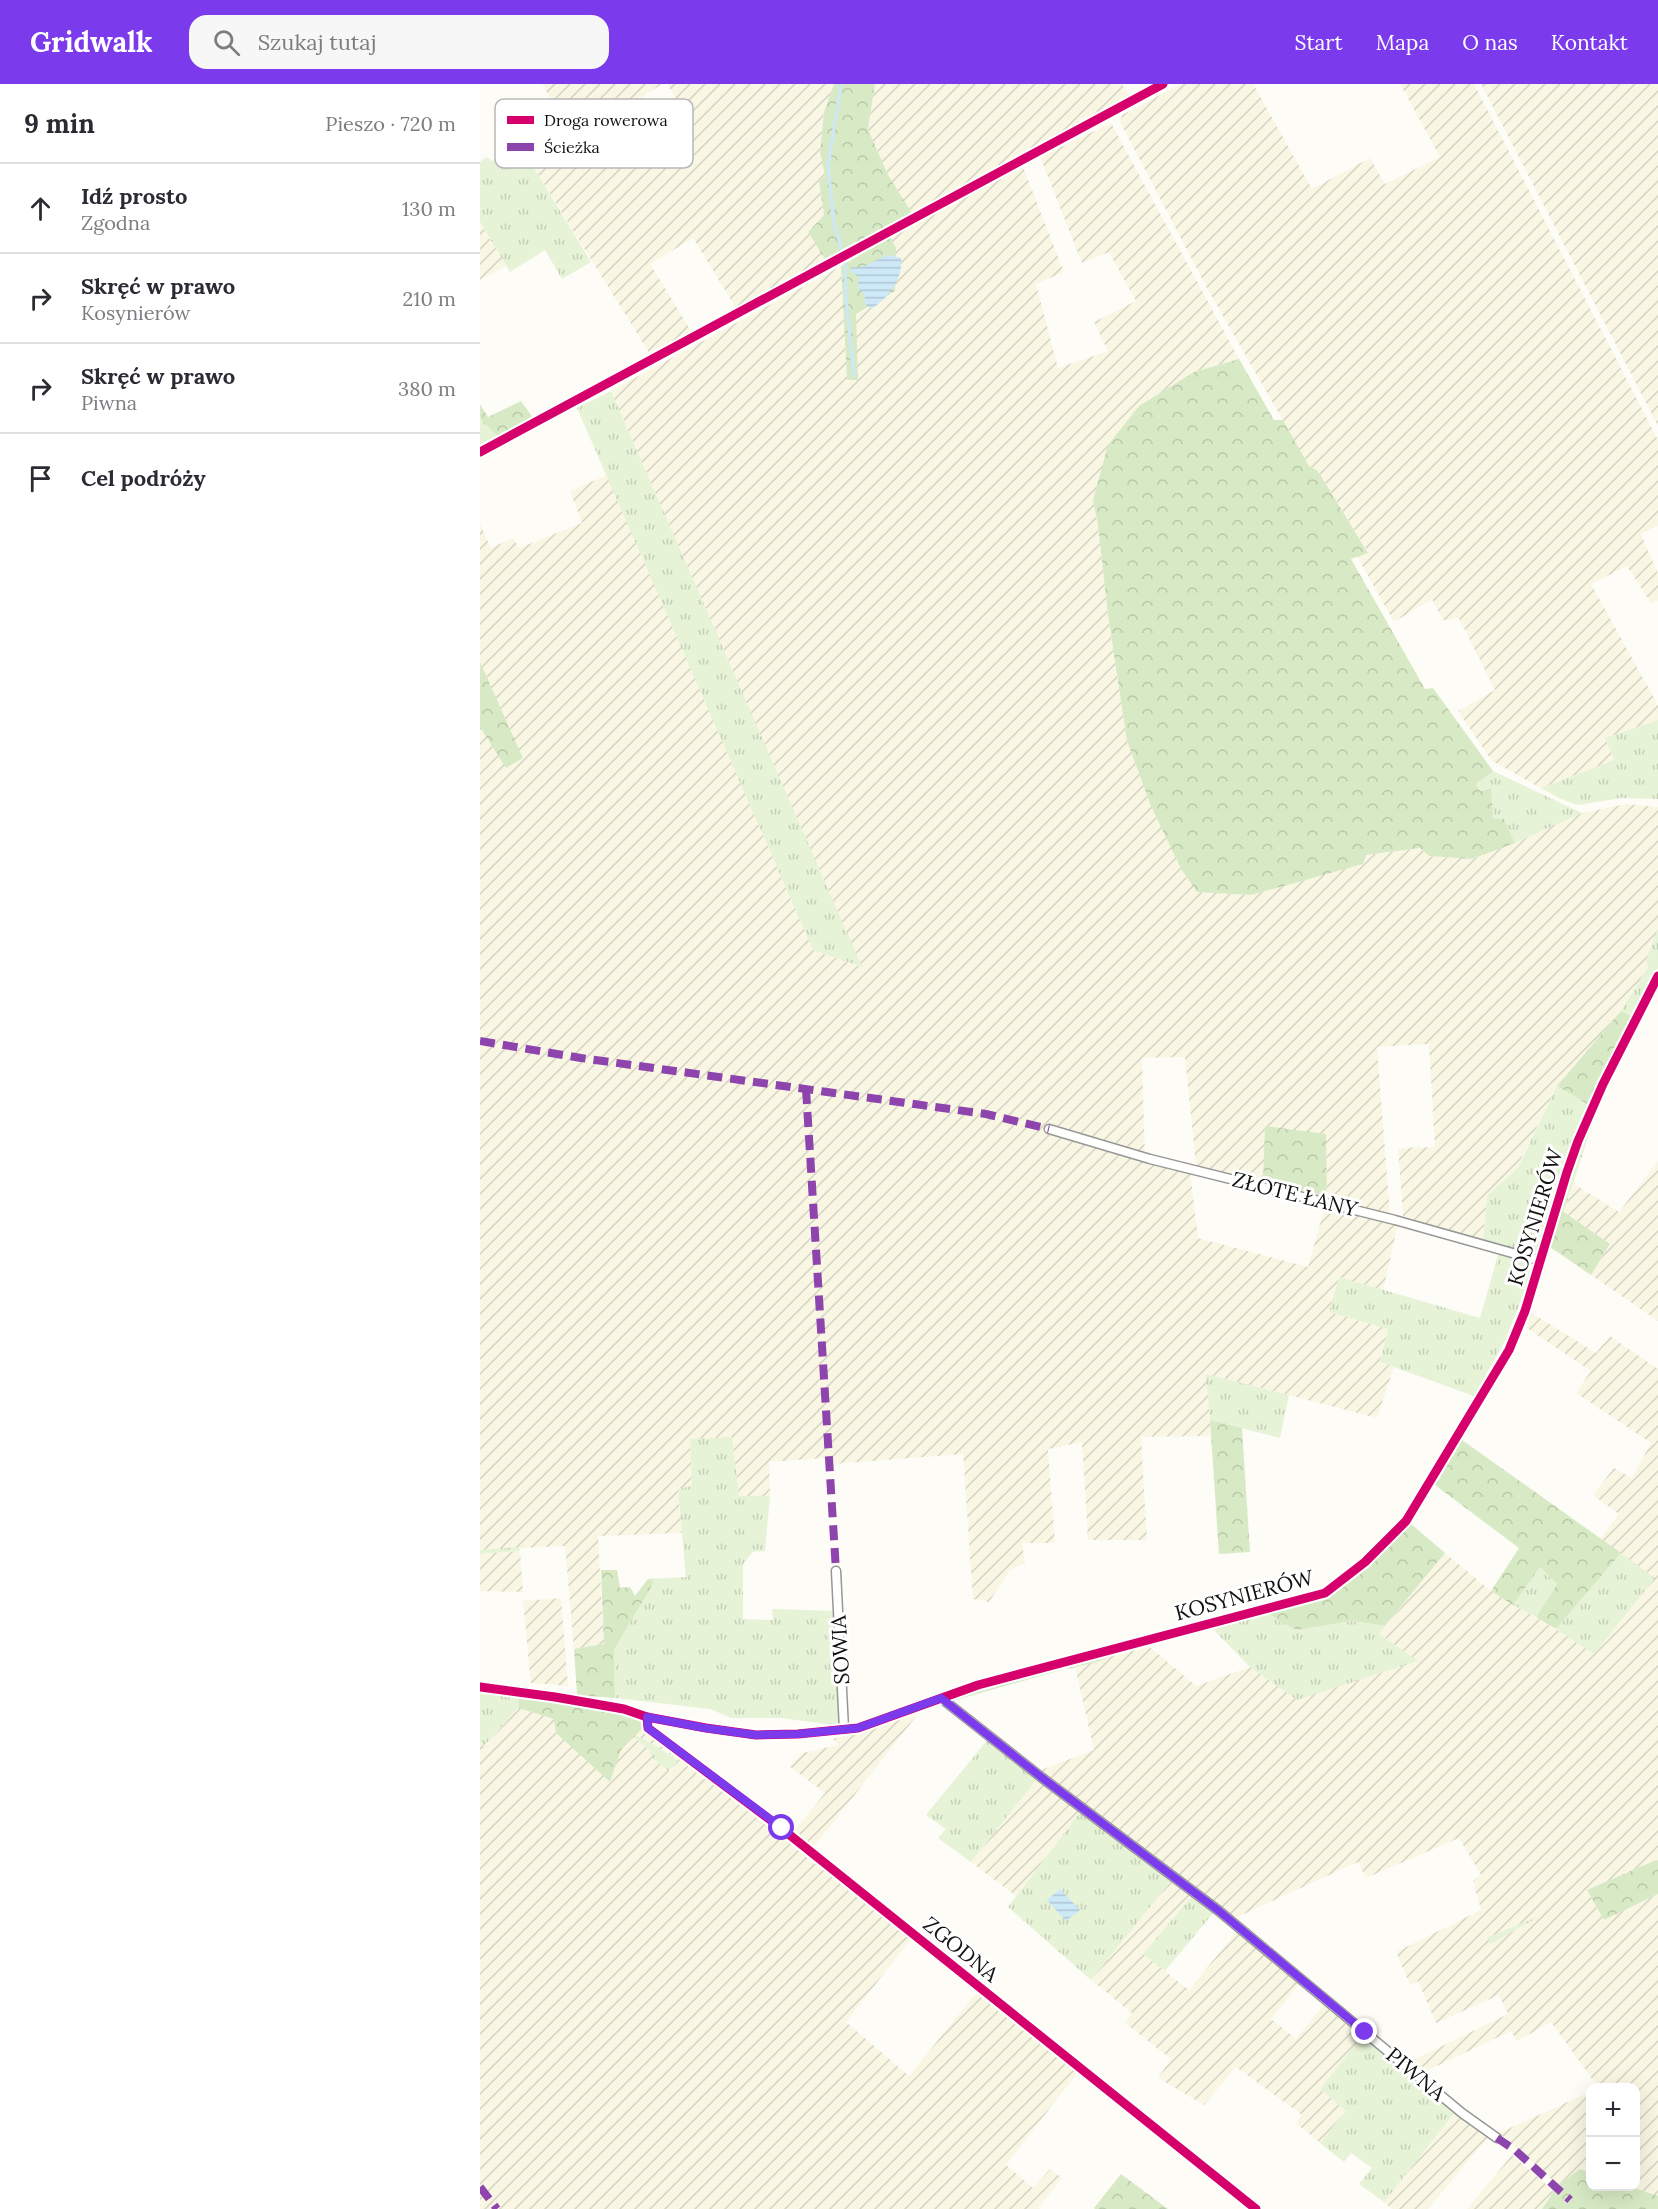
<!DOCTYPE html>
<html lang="pl">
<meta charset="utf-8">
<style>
:root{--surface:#fff;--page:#f7f7f7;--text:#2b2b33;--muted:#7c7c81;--line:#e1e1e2;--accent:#7c3aed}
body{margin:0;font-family:Lora,serif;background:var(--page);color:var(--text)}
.controls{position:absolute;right:18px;bottom:18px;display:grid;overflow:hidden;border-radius:12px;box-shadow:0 6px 24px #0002}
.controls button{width:54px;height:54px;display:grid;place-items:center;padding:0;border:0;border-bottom:2px solid var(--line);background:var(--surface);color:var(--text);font:30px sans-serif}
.stop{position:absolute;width:18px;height:18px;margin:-14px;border:4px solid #7c3aed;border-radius:50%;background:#fff}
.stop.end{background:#7c3aed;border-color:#fff;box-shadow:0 2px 6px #0008}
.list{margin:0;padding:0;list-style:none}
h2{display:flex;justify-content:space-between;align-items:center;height:78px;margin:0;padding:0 24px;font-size:26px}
h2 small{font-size:20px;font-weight:400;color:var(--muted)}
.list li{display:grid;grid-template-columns:39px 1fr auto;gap:18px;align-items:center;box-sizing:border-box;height:90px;padding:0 24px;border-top:2px solid var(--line)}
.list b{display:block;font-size:22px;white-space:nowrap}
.list p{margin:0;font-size:20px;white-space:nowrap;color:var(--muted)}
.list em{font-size:20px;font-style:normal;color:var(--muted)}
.icon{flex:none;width:33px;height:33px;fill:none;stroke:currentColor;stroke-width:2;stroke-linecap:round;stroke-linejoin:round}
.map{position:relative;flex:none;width:1178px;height:2125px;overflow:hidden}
header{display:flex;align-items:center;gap:36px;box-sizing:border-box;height:84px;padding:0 30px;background:var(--accent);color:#fff}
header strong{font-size:28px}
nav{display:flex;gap:33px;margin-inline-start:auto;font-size:21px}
.search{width:420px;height:54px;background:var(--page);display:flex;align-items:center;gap:15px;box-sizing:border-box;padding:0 21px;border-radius:18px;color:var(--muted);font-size:22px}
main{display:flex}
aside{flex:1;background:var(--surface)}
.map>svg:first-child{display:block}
.farmland{fill:url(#farmland-furrows)}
.grass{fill:url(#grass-tufts)}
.forest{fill:url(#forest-crowns)}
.water{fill:url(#water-rules)}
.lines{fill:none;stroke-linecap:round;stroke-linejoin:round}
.stream{stroke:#cde8f7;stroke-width:3}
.street-casing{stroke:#979795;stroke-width:11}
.street{stroke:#fffffe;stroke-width:8}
.quiet{stroke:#8e44ad;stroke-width:8;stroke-dasharray:15 8;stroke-linecap:butt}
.cycleway-casing{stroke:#fff;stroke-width:13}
.cycleway{stroke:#d6006c;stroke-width:9}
.route{stroke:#7c3aed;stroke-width:8}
.labels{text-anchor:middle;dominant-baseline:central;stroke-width:6;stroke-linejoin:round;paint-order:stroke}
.street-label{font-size:21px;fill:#111;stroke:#fff}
.key{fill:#fff;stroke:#b8b8b8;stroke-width:1.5}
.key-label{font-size:16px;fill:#111}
</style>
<header>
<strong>Gridwalk</strong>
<div class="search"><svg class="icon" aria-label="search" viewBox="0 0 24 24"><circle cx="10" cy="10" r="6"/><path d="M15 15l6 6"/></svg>Szukaj tutaj</div>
<nav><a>Start</a><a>Mapa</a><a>O nas</a><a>Kontakt</a></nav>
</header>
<main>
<aside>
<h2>9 min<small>Pieszo · 720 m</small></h2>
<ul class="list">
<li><svg class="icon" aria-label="ahead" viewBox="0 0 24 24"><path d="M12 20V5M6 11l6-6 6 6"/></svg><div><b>Idź prosto</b><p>Zgodna</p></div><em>130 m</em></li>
<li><svg class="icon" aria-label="right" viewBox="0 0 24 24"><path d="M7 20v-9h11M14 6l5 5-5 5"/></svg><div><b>Skręć w prawo</b><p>Kosynierów</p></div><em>210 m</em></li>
<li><svg class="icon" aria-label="right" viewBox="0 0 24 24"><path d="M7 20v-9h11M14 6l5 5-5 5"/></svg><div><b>Skręć w prawo</b><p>Piwna</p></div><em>380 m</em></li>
<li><svg class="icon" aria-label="arrive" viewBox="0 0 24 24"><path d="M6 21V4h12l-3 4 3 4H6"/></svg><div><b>Cel podróży</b></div></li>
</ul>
</aside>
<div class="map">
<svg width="1178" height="2125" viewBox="0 0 1178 2125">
<defs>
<pattern id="farmland-furrows" width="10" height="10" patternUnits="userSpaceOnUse" patternTransform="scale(1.5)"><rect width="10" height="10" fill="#f9f7e4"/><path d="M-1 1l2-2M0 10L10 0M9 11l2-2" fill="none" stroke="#d4d3c3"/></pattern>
<pattern id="grass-tufts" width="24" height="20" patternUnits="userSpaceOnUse" patternTransform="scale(1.5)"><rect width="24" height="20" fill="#e7f3d7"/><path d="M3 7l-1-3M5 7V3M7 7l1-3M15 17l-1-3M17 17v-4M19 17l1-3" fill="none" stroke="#c5cfb8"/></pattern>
<pattern id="forest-crowns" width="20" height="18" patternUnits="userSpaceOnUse" patternTransform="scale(1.5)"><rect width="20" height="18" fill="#d8eac5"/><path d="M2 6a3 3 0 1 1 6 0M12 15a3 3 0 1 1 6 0" fill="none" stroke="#b8c8a8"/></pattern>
<pattern id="water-rules" width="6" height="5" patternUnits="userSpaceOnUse" patternTransform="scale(1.5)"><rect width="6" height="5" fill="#cde8f7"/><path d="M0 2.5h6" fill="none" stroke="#afc6d3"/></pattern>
</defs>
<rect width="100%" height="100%" fill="#fdfcf7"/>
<!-- farmland -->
<g class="farmland">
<path d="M62,0H182L122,39L148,80L211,39L187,0H354L344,28L340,68L345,92L339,97L344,131L346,177L256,224L213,154L170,180L213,250L170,270L54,84L28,48L75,21Z"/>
<path d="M395,0H642L649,12L434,132L408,91L388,45Z"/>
<path d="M701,0H773L832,105L890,74L905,100L960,73L920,0H994L1178,356V441L1161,450L1178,490V516L1171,519L1147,482L1111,500L1178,621V636L1125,654L1134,676L1061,704L1012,677L978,627L1015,606L979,534L963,536L952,515L914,538L877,472L888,468L838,387L829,382L727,204L640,38L642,31Z"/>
<path d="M1001,0H1178V342Z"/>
<path d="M631,39L759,275L714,288L659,322L613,416L618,441L628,531L647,657L701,785L717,808L771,811L886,771L940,764L949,772L993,775L1102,729L1147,720L1178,723V844L1168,883L1141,927L1077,1002L1037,1083L1007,1112L1003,1158L923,1132L918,1064L955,1063L949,960L897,963L910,1131L847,1114L846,1051L783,1100L716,1083L705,973L662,974L665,1075L710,1087L718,1154L828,1183L845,1122L918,1140L903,1207L859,1193L849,1228L908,1245L900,1277L914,1283L897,1334L727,1290L731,1352L661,1353L667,1456H608L602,1358L568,1365L575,1459H542L545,1479L530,1486L509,1518L493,1515L483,1370L353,1380H347L346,1374L289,1378L290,1412H259L210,1355L212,1402L198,1405L202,1449L118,1452L124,1560L94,1565L85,1462L0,1466V643L6,651L42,674L0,578V440L11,464L33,454L39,464L102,439L90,407L127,391L333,866L381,883L131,307L361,182L367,296L376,229L416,164L411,153L543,83L584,188L556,200L578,284L628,267L614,238L656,217L629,168L602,179L560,73Z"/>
<path d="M1,140L26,182L0,196V141Z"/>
<path d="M1178,1077V1237L1111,1191L1130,1160L1084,1128L1094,1100L1139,1128Z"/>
<path d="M1050,1228L1116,1269L1130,1252L1178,1285V1777L1176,1776L1107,1806L1124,1836L1178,1810V2112L1151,2103L1156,2102V2004L1118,2003L1071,1938L1037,1957L1031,1947L940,1990L927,1979L1028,1930L1019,1911L956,1939L938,1897L930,1901L916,1868L1001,1826L993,1797L1001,1791L979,1754L886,1794L878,1778L755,1834L558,1687L614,1666L595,1583L620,1577L665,1559L716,1602L770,1583L817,1615L937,1577L899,1550L965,1469L1011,1507L1076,1545L1114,1570L1175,1494L1120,1455L1139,1430L1113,1411L1134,1384L1152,1394L1171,1359L1096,1309L1111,1287L1047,1244Z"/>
<path d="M40,1467L43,1508L0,1507V1470Z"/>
<path d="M81,1514L88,1602L51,1599L43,1517Z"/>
<path d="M38,1624L74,1635L141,1666L153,1653L170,1666L190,1687L197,1677L184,1665H178L156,1651L166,1641V1647L431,1855L366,1938L429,1992L497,1908L598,1988L526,2081L553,2104L570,2085L582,2094L558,2124L560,2125H0V1659L5,1662Z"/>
<path d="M438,1630L333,1764L313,1748L345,1709L309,1682L322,1669L359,1661L353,1655Z"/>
<path d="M557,1695L601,1727L536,1812L491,1778Z"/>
<path d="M692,1796L713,1811L663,1870L709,1906L757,1847L819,1900L791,1935L816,1955L844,1920L881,1953L840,2005L866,2027L840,2059L816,2039L822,2031L756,1983L724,2021L678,1994L691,1975L645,1939L652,1929L611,1896Z"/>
<path d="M1110,2008V2089L1100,2085L1078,2101L1019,2049Z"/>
<path d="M976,2027L1008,2053L948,2125H912L904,2118Z"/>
<path d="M1032,2071L1074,2107L1062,2125H987Z"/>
</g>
<!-- grass -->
<g class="grass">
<path d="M37,61L54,84L111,178L82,195L65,166L30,188L0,138V78L7,73L12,77Z"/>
<path d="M131,307L382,883L333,866L97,324Z"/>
<path d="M0,334L19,354L0,364Z"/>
<path d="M1178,636V715L1141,714L1098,721L1081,715L1061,704L1134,676L1125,654Z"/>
<path d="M1013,687L1102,729L1035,759L1024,735L1013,734L1010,704L1000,707L996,699Z"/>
<path d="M1178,844V884L1153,933L1141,927L1168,883L1166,876Z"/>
<path d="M1077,1002L1107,1020L1085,1073L1055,1173L1003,1158L1007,1112L1038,1083Z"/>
<path d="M1120,1016L1084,1128L1081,1126C1091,1088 1104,1052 1120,1016Z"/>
<path d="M1019,1168L1055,1180L1026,1255L994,1312L900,1278L908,1245L849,1228L859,1193L1000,1234Z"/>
<path d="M726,1290L809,1311L800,1354L730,1336Z"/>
<path d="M252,1353L259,1412H290L285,1467L273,1468L263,1480V1535L293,1536L292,1525L355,1527L361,1642L301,1634H251L230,1625L135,1614L134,1566L173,1499L168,1495L206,1493L198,1405L212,1402L210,1355Z"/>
<path d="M39,1463L40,1467L0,1470V1466Z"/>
<path d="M1141,1469L1175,1494L1114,1570L1076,1545Z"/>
<path d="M1060,1483L1077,1500L1056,1533L1033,1521Z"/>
<path d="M787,1528L800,1538L817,1546L873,1537L905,1542L899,1550L938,1577L817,1616L770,1583L729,1541Z"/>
<path d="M0,1608L39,1613L38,1624L4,1662L0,1659Z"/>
<path d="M156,1651C171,1660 185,1666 198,1677L189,1687L171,1673L170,1666L153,1653Z"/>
<path d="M509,1654L557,1695L491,1778L458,1754L466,1745L446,1731Z"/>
<path d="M601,1727L692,1796L611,1896L528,1823Z"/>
<path d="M713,1811L735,1827L685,1887L663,1870Z"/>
<path d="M1060,1832L1011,1860L1008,1853Z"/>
<path d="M881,1953L976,2027L904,2118L879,2100L892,2084L871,2069L864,2078L840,2059L866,2027L840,2005Z"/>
</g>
<!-- forest -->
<g class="forest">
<path d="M354,0H395L388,45L408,91L434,132L346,177L328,148L344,131L339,97L345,92L340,68L344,28Z"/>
<path d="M411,153L416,164L415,207L376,230L378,296H367L361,182Z"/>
<path d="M759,275L794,336H803L829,382L838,387L888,469L871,475L945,605L953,604L1013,687L996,700L1000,707L1011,704L1013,734L1024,735L1035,759L992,775L949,772L940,764L886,771L883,780L771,811L717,808L701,785L671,722L647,657L628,531L618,441L613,416L628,361L659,322L714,288Z"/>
<path d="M41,317L53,334L19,354L0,334V320L8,333Z"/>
<path d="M0,578L43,674L26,684L0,643Z"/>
<path d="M1141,927L1153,933L1107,1020L1077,1002Z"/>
<path d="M785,1042L846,1050L847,1114L783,1100Z"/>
<path d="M1081,1126L1130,1160L1111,1191L1070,1163Z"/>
<path d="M730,1336L762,1344L770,1468L739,1470Z"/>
<path d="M982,1356L1141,1469L1076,1545L1056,1533L1077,1500L1060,1483L1033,1521L1011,1507L1039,1464L955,1401Z"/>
<path d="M930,1439L965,1469L905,1542L873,1537L817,1546L800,1538L787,1528L847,1511L894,1477Z"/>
<path d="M121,1486H137L140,1504L150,1503L155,1512L168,1495L174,1498L134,1566L135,1614L97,1611L94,1565L124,1560Z"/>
<path d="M665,1559L620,1577L588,1585L591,1577Z"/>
<path d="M583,1579L585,1585L472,1617L466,1614Z"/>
<path d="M39,1613L158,1633L166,1641L141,1666L130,1698L76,1649L74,1635L38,1624Z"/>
<path d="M1176,1776L1178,1777V1810L1124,1836L1107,1806Z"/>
<path d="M1100,2085L1110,2089V2102L1151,2103L1178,2112V2125H1062L1078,2101Z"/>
<path d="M641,2090L688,2125H615L614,2124Z"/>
</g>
<!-- water -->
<g class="water">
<path d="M410,171L421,174C423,196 409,214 391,225L385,220V211L378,204L379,193L370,187L371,183C387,186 395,174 410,171Z"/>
<path d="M580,1805L600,1826L586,1837L567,1816Z"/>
</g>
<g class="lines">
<!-- stream -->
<g class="stream">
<path d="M361,0L348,82L354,140L362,166"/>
<path d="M365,178L366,215L374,292"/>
</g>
<!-- street casing -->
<g class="street-casing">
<g id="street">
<path d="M0,368L683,0"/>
<path d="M569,1045L670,1075L915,1136L1061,1177"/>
<path d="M356,1487L364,1645"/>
<path d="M0,1603L75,1613L144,1625L167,1633L226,1644L276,1651L318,1650L378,1644L498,1601L845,1509L885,1478L926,1437L1029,1266L1045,1227L1087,1088L1098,1057L1123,1000L1178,892"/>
<path d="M461,1614L561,1693L739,1827L982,2029L1017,2054"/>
<path d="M167,1633L168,1644L301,1744L776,2125"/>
</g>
</g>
<!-- street -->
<use href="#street" class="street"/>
<!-- quiet -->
<g class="quiet">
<path d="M0,957L101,974L506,1030L569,1045"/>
<path d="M326,1005L356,1487"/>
<path d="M1017,2054L1035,2066L1090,2116"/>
<path d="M0,2103L17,2125"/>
</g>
<!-- cycleway casing -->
<g class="cycleway-casing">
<g id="cycleway">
<path d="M0,368L683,0"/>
<path d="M0,1603L75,1613L144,1625L167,1633L226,1644L276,1651L318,1650L378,1644L498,1601L845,1509L885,1478L926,1437L1029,1266L1045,1227L1087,1088L1098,1057L1123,1000L1178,892"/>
<path d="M167,1633L168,1644L301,1744L776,2125"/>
</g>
</g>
<!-- cycleway -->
<use href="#cycleway" class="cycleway"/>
</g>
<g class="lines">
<!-- route -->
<path class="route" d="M302,1744L168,1644L167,1633L225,1644L276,1651L318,1650L378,1644L461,1614L561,1693L739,1827L885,1948"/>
</g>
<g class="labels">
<!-- street labels -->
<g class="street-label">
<text transform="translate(815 1110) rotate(14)">ZŁOTE ŁANY</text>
<text transform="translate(1055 1133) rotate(-73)">KOSYNIERÓW</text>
<text transform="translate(764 1511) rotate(-15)">KOSYNIERÓW</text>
<text transform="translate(360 1566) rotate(-93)">SOWIA</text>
<text transform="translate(481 1865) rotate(39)">ZGODNA</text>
<text transform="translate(936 1990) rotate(40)">PIWNA</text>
</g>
</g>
<!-- legend -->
<rect x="15" y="15" width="198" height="69" rx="9" class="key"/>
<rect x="27" y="32" width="27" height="8" fill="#d6006c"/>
<rect x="27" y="59" width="27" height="8" fill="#8e44ad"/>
<g class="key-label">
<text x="64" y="42">Droga rowerowa</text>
<text x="64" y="69">Ścieżka</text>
</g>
</svg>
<div class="controls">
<button>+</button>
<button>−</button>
</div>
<div class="stop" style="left:302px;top:1744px"></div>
<div class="stop end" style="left:885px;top:1948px"></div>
</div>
</main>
